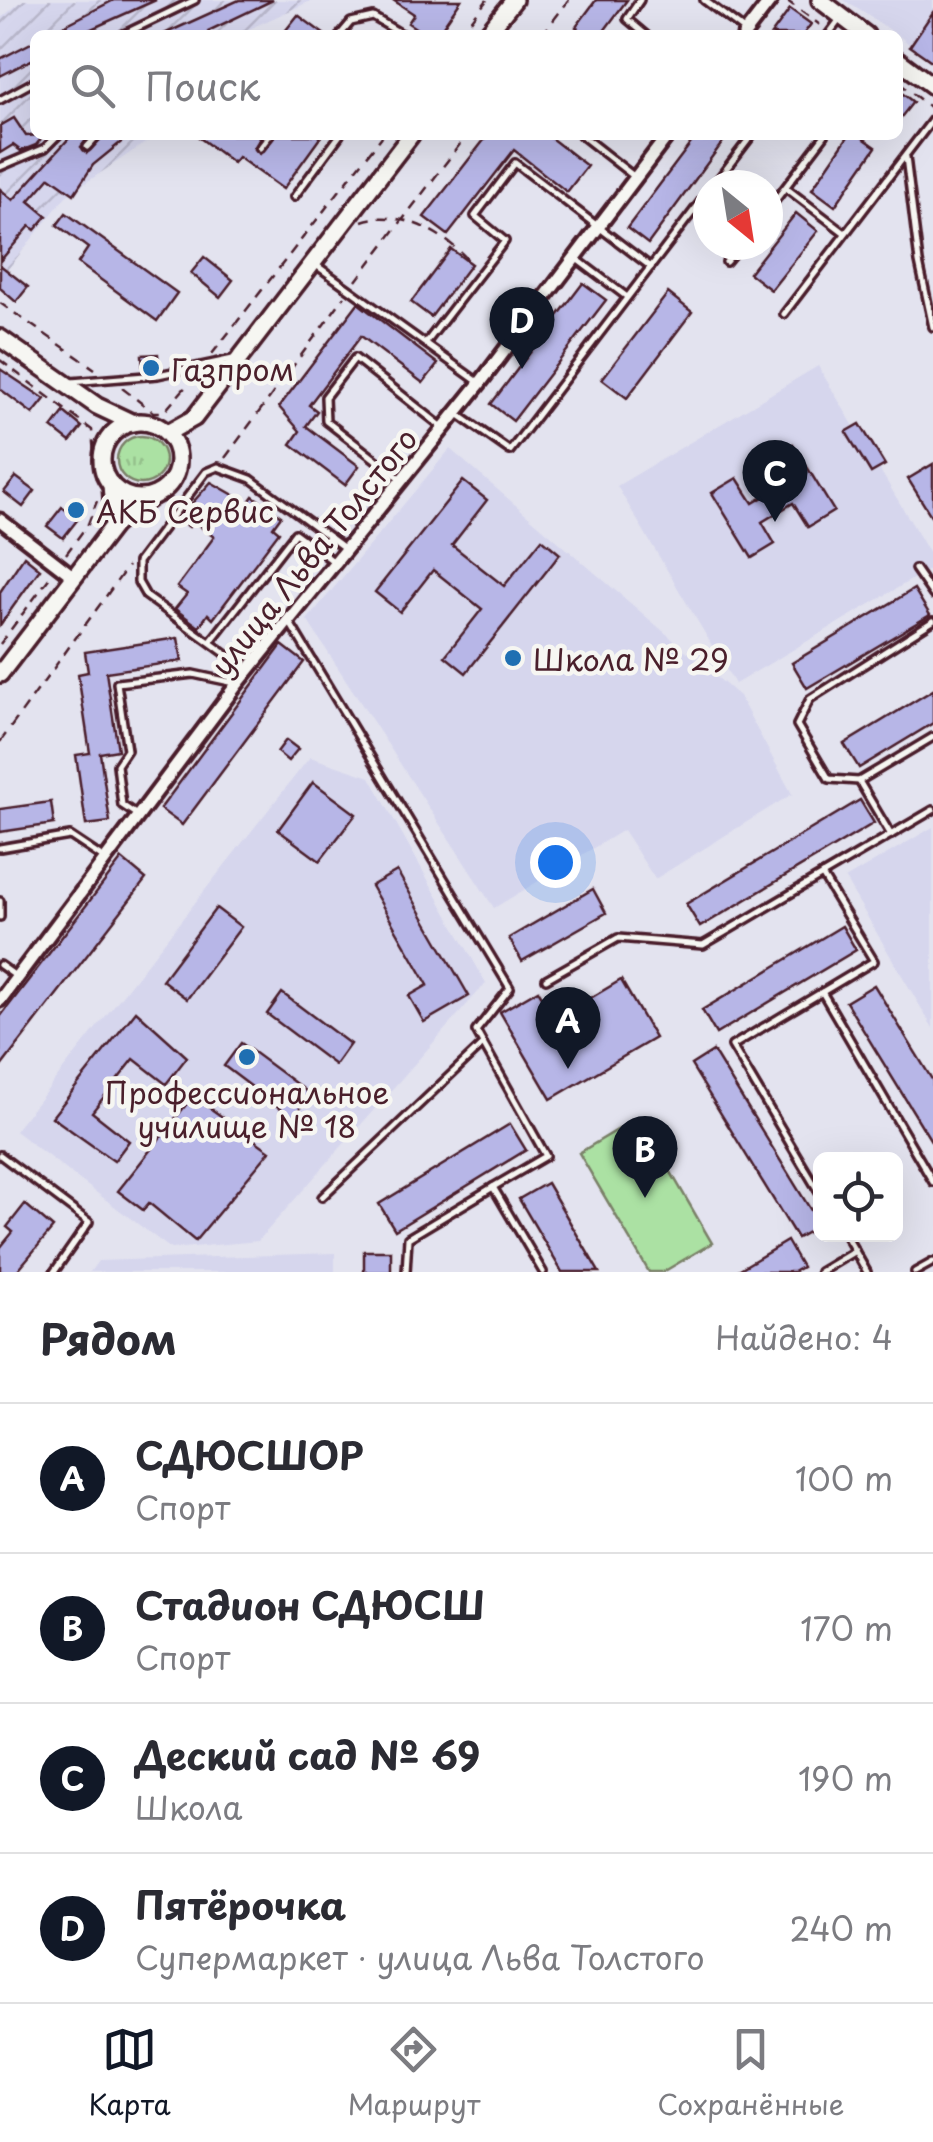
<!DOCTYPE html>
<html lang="ru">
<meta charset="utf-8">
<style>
:root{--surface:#fff;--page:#f7f7f7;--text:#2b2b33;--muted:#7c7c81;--line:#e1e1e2;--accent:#111827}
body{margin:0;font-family:"Playpen Sans",sans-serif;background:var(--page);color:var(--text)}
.controls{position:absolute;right:30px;bottom:30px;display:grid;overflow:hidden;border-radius:15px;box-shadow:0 10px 40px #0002}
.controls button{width:90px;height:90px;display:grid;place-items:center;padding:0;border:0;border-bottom:2px solid var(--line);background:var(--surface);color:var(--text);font:50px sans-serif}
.compass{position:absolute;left:693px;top:170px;width:90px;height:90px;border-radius:50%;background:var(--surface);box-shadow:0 10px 40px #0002;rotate:150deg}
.you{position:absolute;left:555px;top:862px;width:35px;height:35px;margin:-25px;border:8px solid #fff;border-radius:50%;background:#1a73e8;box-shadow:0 0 0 15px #1a73e833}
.badge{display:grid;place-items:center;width:65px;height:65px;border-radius:50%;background:var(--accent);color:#fff;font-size:32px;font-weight:700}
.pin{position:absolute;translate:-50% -82px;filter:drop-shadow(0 2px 5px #0008)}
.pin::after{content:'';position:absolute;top:52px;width:35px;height:30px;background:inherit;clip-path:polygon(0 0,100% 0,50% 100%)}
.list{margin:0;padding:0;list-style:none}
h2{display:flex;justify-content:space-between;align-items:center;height:130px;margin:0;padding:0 40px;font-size:42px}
h2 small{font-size:32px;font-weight:400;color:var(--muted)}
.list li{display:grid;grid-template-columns:65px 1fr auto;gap:30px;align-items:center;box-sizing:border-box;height:150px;padding:0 40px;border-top:2px solid var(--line)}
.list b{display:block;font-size:38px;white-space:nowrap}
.list p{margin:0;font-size:32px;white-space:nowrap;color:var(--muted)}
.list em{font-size:32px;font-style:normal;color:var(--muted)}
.icon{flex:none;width:55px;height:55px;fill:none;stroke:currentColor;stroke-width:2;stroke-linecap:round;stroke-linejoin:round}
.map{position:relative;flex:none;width:933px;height:1272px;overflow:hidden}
.search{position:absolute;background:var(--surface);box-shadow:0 10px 40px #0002;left:30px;right:30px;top:30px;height:110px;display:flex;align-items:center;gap:25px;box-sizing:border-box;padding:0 35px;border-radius:15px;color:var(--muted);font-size:38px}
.sheet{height:730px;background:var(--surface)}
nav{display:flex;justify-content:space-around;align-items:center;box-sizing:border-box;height:140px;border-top:2px solid var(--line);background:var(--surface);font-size:28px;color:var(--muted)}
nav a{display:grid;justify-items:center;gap:5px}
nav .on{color:var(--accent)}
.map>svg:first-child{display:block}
.built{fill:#d6d6ed}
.industrial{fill:url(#industrial-furrows)}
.grass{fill:url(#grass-tufts);stroke:#7a8067;stroke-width:2.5}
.park{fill:#abe1a3;stroke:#7a8067;stroke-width:2.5}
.building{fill:#b7b6e7;stroke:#4a1f2b;stroke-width:2.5}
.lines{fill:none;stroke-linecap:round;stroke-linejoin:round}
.lane-casing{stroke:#4a1f2b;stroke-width:12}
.street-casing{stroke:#4a1f2b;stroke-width:19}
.secondary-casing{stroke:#4a1f2b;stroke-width:22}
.path{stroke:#4a1f2b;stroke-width:2.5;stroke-dasharray:10 8;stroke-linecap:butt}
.lane{stroke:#f6f6f2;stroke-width:5}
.street{stroke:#f6f6f2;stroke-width:11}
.secondary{stroke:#f6f6f2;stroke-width:15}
.poi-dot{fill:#1f6fb2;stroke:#f6f6f2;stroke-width:4}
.labels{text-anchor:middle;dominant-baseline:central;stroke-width:9;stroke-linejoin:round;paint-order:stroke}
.poi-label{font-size:30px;fill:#4a1f2b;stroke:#f6f6f2;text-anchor:start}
.street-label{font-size:30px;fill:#4a1f2b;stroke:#f6f6f2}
</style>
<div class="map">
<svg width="933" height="1272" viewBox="0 0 933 1272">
<defs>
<pattern id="industrial-furrows" width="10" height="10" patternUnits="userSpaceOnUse" patternTransform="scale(2.5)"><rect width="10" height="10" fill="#d6d6ed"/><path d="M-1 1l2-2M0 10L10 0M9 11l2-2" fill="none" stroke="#b9b7cb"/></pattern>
<pattern id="grass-tufts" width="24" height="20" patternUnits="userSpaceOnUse" patternTransform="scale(2.5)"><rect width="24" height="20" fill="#abe1a3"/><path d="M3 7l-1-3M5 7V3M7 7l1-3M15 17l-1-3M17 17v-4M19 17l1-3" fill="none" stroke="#95c18c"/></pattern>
</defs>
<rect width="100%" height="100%" fill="#e3e3ef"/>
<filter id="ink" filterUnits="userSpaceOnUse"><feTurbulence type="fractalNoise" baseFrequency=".01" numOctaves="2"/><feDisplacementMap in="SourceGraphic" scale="20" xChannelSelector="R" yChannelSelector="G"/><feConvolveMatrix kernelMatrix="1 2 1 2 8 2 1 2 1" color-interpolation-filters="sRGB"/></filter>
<g filter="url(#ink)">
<!-- built -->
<g class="built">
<path d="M844,0H933V64L898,35Z"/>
<path d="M818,366L933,559V567L735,684L617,486Z"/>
<path d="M450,449L739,696L792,794L655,879L623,830L494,908L307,620Z"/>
<path d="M310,757L370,777L486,983L258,1241L171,1249L15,1131Z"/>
<path d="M933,827V1028L845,879Z"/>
<path d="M335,1253V1272H90L98,1261Z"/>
</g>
<!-- industrial -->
<path class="industrial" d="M23,0H313L236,35H35V135H157L66,196L0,279V19Z"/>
<!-- grass -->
<circle class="grass" cx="141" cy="460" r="24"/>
<!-- park -->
<path class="park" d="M639,1117L712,1243L663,1272H649L579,1153Z"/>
<!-- building -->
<g class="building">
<path d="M114,0H156L78,35H46Z"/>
<path d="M239,0H273L208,31L211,35H162Z"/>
<path d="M393,0H461L437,35H426L408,23L414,14Z"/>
<path d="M596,0H627L601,35H586L576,27Z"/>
<path d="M790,9L811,24L803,35H771Z"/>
<path d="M933,12V62L910,46Z"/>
<path d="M298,15L325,35H282Z"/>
<path d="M35,41V58L0,76V59Z"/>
<path d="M898,90L913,102L898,121Z"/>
<path d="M14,118L26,136L44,135L36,145L21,151L13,145L0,153V126Z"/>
<path d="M72,135H90L81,147L87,153L104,135H130L93,165L74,194L50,177L29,201L47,216L35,230L30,226L0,261V189L13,200Z"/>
<path d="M196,135H262L254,148L260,154L276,135H322L283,189L238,157L233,163Z"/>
<path d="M488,135H547L587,166L567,192L514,150L448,235L424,217Z"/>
<path d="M697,135H728L648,244L627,228Z"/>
<path d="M849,135H859L876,147L835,206L812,189Z"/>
<path d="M66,213L177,293L157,321L78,263L88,248L57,225Z"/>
<path d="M796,213L818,231L771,290L749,273Z"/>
<path d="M451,249L471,264L431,317L411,302Z"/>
<path d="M204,257L233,280L220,297L191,273Z"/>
<path d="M0,265L28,287L16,302L0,288Z"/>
<path d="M583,283L606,300L513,421L491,404Z"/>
<path d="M668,293L692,312L627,398L602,379Z"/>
<path d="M358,303L438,364L423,383L361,336L309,405L317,411L306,426L359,466L345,485L291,444L300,431L279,407Z"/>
<path d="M158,354L159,368L143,370L142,355Z"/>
<path d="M0,369L45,399L33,414L0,389Z"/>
<path d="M64,412L82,427L70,442L52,428Z"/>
<path d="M860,424L885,465L871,473L846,432Z"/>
<path d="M793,444L834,511L808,527L793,503L762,522L775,544L752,558L712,493L737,478L753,503L783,485L767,459Z"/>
<path d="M933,464V519L908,479Z"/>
<path d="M16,477L35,491L23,507L4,492Z"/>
<path d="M463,481L487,500L452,545L504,586L542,539L560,554L466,673L445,656L482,609L433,570L400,612L375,592Z"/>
<path d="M211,482L248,503L253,496L281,516L273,527L279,532L213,619L208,614L199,627L175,609L187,594L177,587L214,537L193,521L189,527L178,519Z"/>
<path d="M62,507L78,519L63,538L47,526Z"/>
<path d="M24,556L40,569L0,625V592Z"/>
<path d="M914,589L930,615L807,688L792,663Z"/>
<path d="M178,638L182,661L106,672L118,750L100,753L110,822L86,825L76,755L90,753L78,674L88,672L85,652Z"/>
<path d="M282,645L304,662L182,825L160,809Z"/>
<path d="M933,690V723L859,768L844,744Z"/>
<path d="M286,740L298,749L288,761L277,752Z"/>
<path d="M313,782L356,814L320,861L278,830Z"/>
<path d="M860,800L874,823L700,927L686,904Z"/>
<path d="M51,802L54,824L0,832V809Z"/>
<path d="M122,859L146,879L0,1068V1017Z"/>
<path d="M397,871L469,996L424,1022L409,996L428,985L371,886Z"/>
<path d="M593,889L606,913L522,961L509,938Z"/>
<path d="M216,908L241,927L187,999L162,980Z"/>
<path d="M842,926L856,950L716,1034L702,1010Z"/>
<path d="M621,980L655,1038L551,1099L500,1012L538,990L555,1019Z"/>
<path d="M874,985L933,1081V1144L846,1002Z"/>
<path d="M282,993L350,1044L335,1065L267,1014Z"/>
<path d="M136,1011L187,1057L166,1084L134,1059L92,1112L129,1141L114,1161L52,1117Z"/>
<path d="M241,1043L310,1094L293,1118L224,1066Z"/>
<path d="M713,1051L820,1225L797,1238L691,1065Z"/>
<path d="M193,1096L270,1151L195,1241L149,1203L143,1210L118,1191Z"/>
<path d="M510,1124L526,1150L395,1230L379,1204Z"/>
<path d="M547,1183L599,1272H562L519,1199Z"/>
<path d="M25,1204L53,1228L16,1272H0V1248L13,1232L7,1227Z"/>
<path d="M787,1241L802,1267L793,1272H735Z"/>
<rect x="364" y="1251" width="27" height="21"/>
</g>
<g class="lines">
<!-- lane casing -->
<g class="lane-casing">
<g id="lane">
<path d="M640,0L627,19L646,35"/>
<path d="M704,0L744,30"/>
<path d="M122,35L195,0"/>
<path d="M340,35L351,22L373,17L403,35"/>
<path d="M828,35L840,19"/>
<path d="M0,100L35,81"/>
<path d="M581,135L636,178"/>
<path d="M87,147L98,135"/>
<path d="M260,148L270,135"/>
<path d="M906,157L919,262L933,327"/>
<path d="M0,167L45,148L58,135"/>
<path d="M714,185L752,135"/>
<path d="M786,188L845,233"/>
<path d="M294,197L340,135"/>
<path d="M768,210L825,135"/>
<path d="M578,260L627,297"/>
<path d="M726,262L740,245"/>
<path d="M316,265L477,381"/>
<path d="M784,314L933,119"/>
<path d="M426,343L505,241L475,216L515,163L651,267"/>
<path d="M71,382L158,375L233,359"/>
<path d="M456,413L510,451L708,192"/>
<path d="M402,480L326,421L325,397L355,358L441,426"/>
<path d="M915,569L933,595"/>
<path d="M290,623L510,988L476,1031L546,1156L493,1187"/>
<path d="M211,641L295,533L333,561"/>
<path d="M248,670L146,596L138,582V562L206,472L218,467L251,479L343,547"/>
<path d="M859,781L829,779L797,725L810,699L933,621"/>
<path d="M137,815L122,805L117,765L127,750L117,683L193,674L235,683"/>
<path d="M891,835L859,781L933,737"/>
<path d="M0,848L70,836L103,858"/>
<path d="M0,901V917"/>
<path d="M0,965L17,977"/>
<path d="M546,979L618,938L703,945L933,810"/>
<path d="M822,992L933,1182"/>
<path d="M0,1155L89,1222L54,1272"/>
<path d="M820,1194L732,1046L874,961L822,875"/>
<path d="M322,1197L483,1044"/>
<path d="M845,1234L855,1251"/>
<path d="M406,1272L408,1238L493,1187L543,1272"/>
<path d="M820,1272L855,1251L867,1272"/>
<path d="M915,1272L933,1262"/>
</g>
</g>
<!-- street casing -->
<g class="street-casing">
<g id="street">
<path d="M744,35L771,0"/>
<path d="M0,520L74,577"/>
<path d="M0,1000L238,683L480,383L668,135"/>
</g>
</g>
<!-- secondary casing -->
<g class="secondary-casing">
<g id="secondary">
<path d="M820,0L866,35"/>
<path d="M486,35L514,0"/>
<path d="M898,60L933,86"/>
<path d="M0,338L97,406L133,423"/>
<circle cx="140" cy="460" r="38"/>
<path d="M167,433L194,418L411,135"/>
<path d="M111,484L114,525"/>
<path d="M0,674L114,525L153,496"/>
</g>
</g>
<!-- path -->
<g class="path">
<path d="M786,0L820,25"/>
<path d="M460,35L487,0"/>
<path d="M542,35L569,0"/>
<path d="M898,82L932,109"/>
<path d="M362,221C400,208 449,235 472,265"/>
<path d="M356,281L467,135"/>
<path d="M0,303L95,369"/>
<path d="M212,354L383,135"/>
<path d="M0,360L92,430L96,479"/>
<path d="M122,388L153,412H164L195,376"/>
<path d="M225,458L345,296"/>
<path d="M66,554L88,524L97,501"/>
<path d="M0,644L50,577"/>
<path d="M0,742L128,566"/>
</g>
<!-- lane -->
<use href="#lane" class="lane"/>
<!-- street -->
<use href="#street" class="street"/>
<!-- secondary -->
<use href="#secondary" class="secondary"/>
</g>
</g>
<!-- markers -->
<g class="poi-dot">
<circle cx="151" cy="368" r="10"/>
<circle cx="76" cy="510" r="10"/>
<circle cx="513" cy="658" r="10"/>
<circle cx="247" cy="1057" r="10"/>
</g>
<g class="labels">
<!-- poi labels -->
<g class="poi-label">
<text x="171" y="368">Газпром</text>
<text x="96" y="510">АКБ Сервис</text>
<text x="533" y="658">Школа № 29</text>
<text x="247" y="1091" text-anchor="middle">Профессиональное<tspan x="247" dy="34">училище № 18</tspan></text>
</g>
<!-- street labels -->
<g class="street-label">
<text transform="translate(313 551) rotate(-51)">улица Льва Толстого</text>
</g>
</g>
</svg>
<div class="controls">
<button><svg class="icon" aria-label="locate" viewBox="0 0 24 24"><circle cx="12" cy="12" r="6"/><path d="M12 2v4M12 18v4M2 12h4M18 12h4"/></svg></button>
</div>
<svg class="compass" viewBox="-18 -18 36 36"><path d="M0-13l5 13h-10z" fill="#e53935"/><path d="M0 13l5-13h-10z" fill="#7c7c81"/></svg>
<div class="you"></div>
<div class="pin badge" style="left:568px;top:1069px">A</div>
<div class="pin badge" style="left:645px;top:1198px">B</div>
<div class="pin badge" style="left:775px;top:522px">C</div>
<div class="pin badge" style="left:522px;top:369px">D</div>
<div class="search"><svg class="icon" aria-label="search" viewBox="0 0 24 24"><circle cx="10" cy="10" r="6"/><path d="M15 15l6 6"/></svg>Поиск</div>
</div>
<section class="sheet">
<h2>Рядом<small>Найдено: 4</small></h2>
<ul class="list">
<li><span class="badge">A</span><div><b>СДЮСШОР</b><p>Спорт</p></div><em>100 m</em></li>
<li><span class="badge">B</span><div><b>Стадион СДЮСШ</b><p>Спорт</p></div><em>170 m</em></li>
<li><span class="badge">C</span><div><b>Деский сад № 69</b><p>Школа</p></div><em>190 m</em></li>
<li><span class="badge">D</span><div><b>Пятёрочка</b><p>Супермаркет · улица Льва Толстого</p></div><em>240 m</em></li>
</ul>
</section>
<nav>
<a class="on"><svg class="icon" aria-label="map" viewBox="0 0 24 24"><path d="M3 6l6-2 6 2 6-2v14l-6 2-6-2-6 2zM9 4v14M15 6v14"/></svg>Карта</a>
<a><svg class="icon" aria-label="directions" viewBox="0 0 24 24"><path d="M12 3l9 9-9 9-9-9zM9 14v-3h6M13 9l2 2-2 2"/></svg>Маршрут</a>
<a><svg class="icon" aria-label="saved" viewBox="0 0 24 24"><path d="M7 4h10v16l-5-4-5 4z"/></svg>Сохранённые</a>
</nav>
